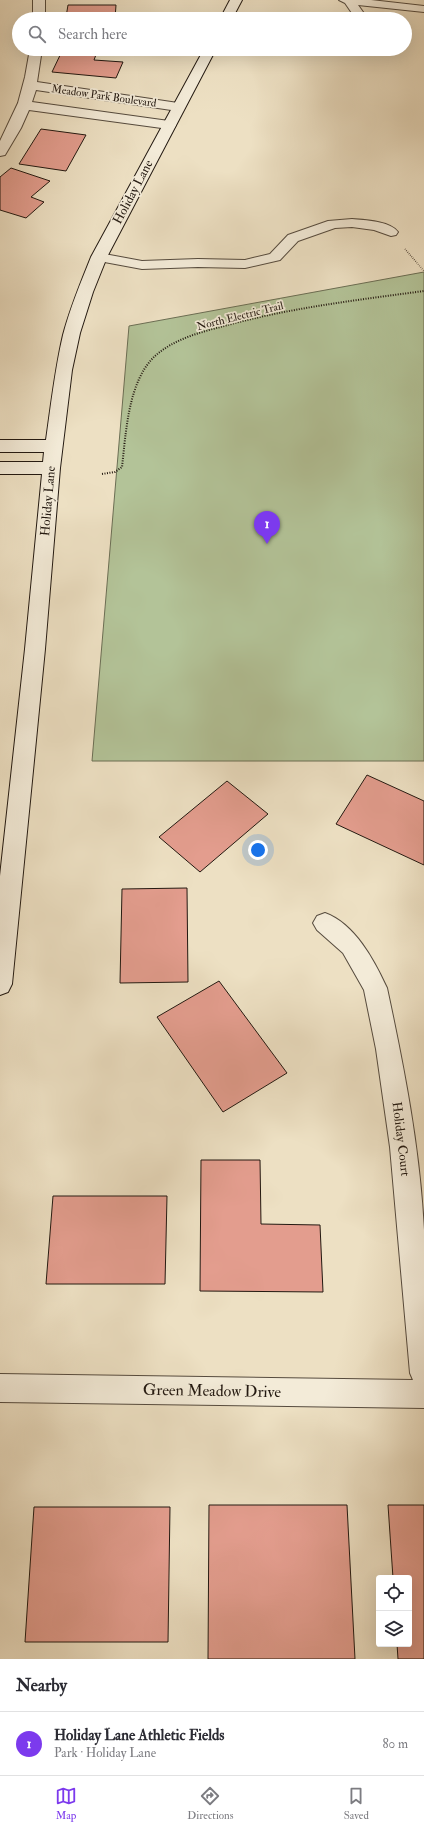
<!DOCTYPE html>
<meta charset="utf-8">
<style>
:root{--surface:#fff;--page:#f7f7f7;--text:#2b2b33;--muted:#7c7c81;--line:#e1e1e2;--accent:#7c3aed}
body{margin:0;font-family:"IM FELL Double Pica",serif;background:var(--page);color:var(--text)}
.controls{position:absolute;right:12px;bottom:12px;display:grid;overflow:hidden;border-radius:4px;box-shadow:0 4px 16px #0002}
.controls button{width:36px;height:36px;display:grid;place-items:center;padding:0;border:0;border-bottom:1px solid var(--line);background:var(--surface);color:var(--text);font:20px sans-serif}
.you{position:absolute;left:258px;top:850px;width:14px;height:14px;margin:-10px;border:3px solid #fff;border-radius:50%;background:#1a73e8;box-shadow:0 0 0 6px #1a73e833}
.badge{display:grid;place-items:center;width:26px;height:26px;border-radius:50%;background:var(--accent);color:#fff;font-size:13px;font-weight:700}
.pin{position:absolute;translate:-50% -33px;filter:drop-shadow(0 1px 2px #0008)}
.pin::after{content:'';position:absolute;top:21px;width:14px;height:12px;background:inherit;clip-path:polygon(0 0,100% 0,50% 100%)}
.list{margin:0;padding:0;list-style:none}
h2{display:flex;justify-content:space-between;align-items:center;height:52px;margin:0;padding:0 16px;font-size:17px}
h2 small{font-size:13px;font-weight:400;color:var(--muted)}
.list li{display:grid;grid-template-columns:26px 1fr auto;gap:12px;align-items:center;box-sizing:border-box;height:64px;padding:0 16px;border-top:1px solid var(--line)}
.list b{display:block;font-size:15px;white-space:nowrap}
.list p{margin:0;font-size:13px;white-space:nowrap;color:var(--muted)}
.list em{font-size:13px;font-style:normal;color:var(--muted)}
.icon{flex:none;width:22px;height:22px;fill:none;stroke:currentColor;stroke-width:2;stroke-linecap:round;stroke-linejoin:round}
.map{position:relative;flex:none;width:424px;height:1659px;overflow:hidden}
.search{position:absolute;background:var(--surface);box-shadow:0 4px 16px #0002;left:12px;right:12px;top:12px;height:44px;display:flex;align-items:center;gap:10px;box-sizing:border-box;padding:0 14px;border-radius:22px;color:var(--muted);font-size:15px}
.sheet{height:116px;background:var(--surface)}
nav{display:flex;justify-content:space-around;align-items:center;box-sizing:border-box;height:56px;border-top:1px solid var(--line);background:var(--surface);font-size:11px;color:var(--muted)}
nav a{display:grid;justify-items:center;gap:2px}
nav .on{color:var(--accent)}
.map>svg:first-child{display:block}
.green{fill:#b3c398;stroke:#6b6e54}
.building{fill:#e39d8e;stroke:#231911}
.lines{fill:none;stroke-linecap:round;stroke-linejoin:round}
.lane-casing{stroke:#564b3e;stroke-width:2}
.street-casing{stroke:#564b3e;stroke-width:2}
.secondary-casing{stroke:#231911;stroke-width:2}
.path-far1{stroke:#231911;stroke-width:1.5;stroke-dasharray:0.5 1.5;stroke-linecap:butt}
.path{stroke:#231911;stroke-width:2;stroke-dasharray:1 1.5;stroke-linecap:butt}
.lane{fill:#f3ebd8;fill-rule:evenodd}
.street{fill:#f3ebd8;fill-rule:evenodd}
.secondary{fill:#f3ebd8;fill-rule:evenodd}
.labels{text-anchor:middle;dominant-baseline:central;stroke-width:3.5;stroke-linejoin:round;paint-order:stroke}
.far-street-label{font-size:11px;fill:#231911;stroke:#f3ebd8}
.street-label{font-size:13px;fill:#231911;stroke:#f3ebd8}
.near-street-label{font-size:16px;fill:#231911;stroke:#f3ebd8}
</style>
<div class="map">
<svg width="424" height="1659" viewBox="0 0 424 1659">
<rect width="100%" height="100%" fill="#ede0c3"/>
<filter id="stains"><feTurbulence type="fractalNoise" baseFrequency=".005" numOctaves="4"/><feColorMatrix values="0 0 0 0 .2 0 0 0 0 .09 0 0 0 0 .02 0 0 0 .5 -.17"/></filter>
<radialGradient id="worn" r=".72"><stop offset=".6" stop-color="#630" stop-opacity="0"/><stop offset="1" stop-color="#630" stop-opacity=".3"/></radialGradient>
<!-- green -->
<path class="green" d="M424,272V761H92L129,326Z"/>
<!-- building -->
<g class="building">
<path d="M68,5H116L115,19L66,17Z"/>
<path d="M63,49L97,52L94,60L123,62L116,78L52,72Z"/>
<path d="M41,129L86,135L66,171L19,164Z"/>
<path d="M11,168L50,181L31,197L44,202L26,218L0,210V177Z"/>
<path d="M367,775L424,801V865L336,824Z"/>
<path d="M227,781L268,814L200,872L159,837Z"/>
<path d="M187,888L188,982L120,983L122,889Z"/>
<path d="M219,981L287,1073L223,1112L157,1017Z"/>
<path d="M201,1160H260L261,1224L320,1225L323,1292L200,1291Z"/>
<path d="M53,1196H167L165,1284H46Z"/>
<path d="M209,1505H347L355,1659H208Z"/>
<path d="M388,1505H424V1659H398L397,1644H409V1578H393Z"/>
<path d="M34,1507H170L168,1642H25Z"/>
</g>
<g class="lines">
<!-- lane casing -->
<g class="lane-casing">
<g id="lane">
<path d="M339,0H371L424,6V12L358,5L368,19H356L345,3Z"/>
<path d="M352,219C364,220 390,221 398,232L396,235L391,236L374,230L352,227L335,228L298,241L280,260L245,268L198,267L142,269L99,261L94,260L92,257L94,254L99,253L142,261L198,259L245,260L270,254L288,235L328,221Z"/>
</g>
</g>
<!-- street casing -->
<g class="street-casing">
<g id="street">
<rect x="33" y="0" width="12" height="19"/>
<path d="M30,49H42L37,82L178,103L183,104L185,107L183,110L178,111L36,90L32,102L169,121L174,122L176,125L174,128L169,129L29,110L21,128L5,155L0,156V141L18,103L25,77Z"/>
<path d="M325,913C355,924 374,960 387,988C404,1067 420,1149 424,1230C424,1289 424,1349 424,1408L0,1402V1374L413,1380L410,1373L390,1147L376,1049L364,990L343,953L317,930L313,923L317,916Z"/>
</g>
</g>
<!-- secondary casing -->
<g class="secondary-casing">
<g id="secondary">
<path d="M230,0H242L232,19H220Z"/>
<path d="M204,49H216L107,257L93,292L80,333L72,370L60,468L45,649L12,984L8,992L0,995V876L25,649L42,474H0V462H43L44,452H0V440H46C51,405 55,369 63,335C70,308 81,282 91,257Z"/>
</g>
</g>
<!-- path-far1 -->
<path class="path-far1" d="M405,249L424,271"/>
<!-- path -->
<path class="path" d="M102,474L115,472L122,467C126,433 128,381 155,356C174,339 201,332 224,326C289,308 357,300 424,291"/>
<!-- lane -->
<use href="#lane" class="lane"/>
<!-- street -->
<use href="#street" class="street"/>
<!-- secondary -->
<use href="#secondary" class="secondary"/>
</g>
<g class="labels">
<!-- far-street labels -->
<g class="far-street-label">
<text transform="translate(104 96) rotate(8)">Meadow Park Boulevard</text>
<text transform="translate(240 316) rotate(-14)">North Electric Trail</text>
</g>
<!-- street labels -->
<g class="street-label">
<text transform="translate(133 192) rotate(-62)">Holiday Lane</text>
<text transform="translate(48 501) rotate(-85)">Holiday Lane</text>
<text transform="translate(401 1139) rotate(83)">Holiday Court</text>
</g>
<!-- near-street labels -->
<g class="near-street-label">
<text transform="translate(212 1391) rotate(1)">Green Meadow Drive</text>
</g>
</g>
<rect width="100%" height="100%" filter="url(#stains)"/>
<rect width="100%" height="100%" fill="url(#worn)"/>
</svg>
<div class="controls">
<button><svg class="icon" aria-label="locate" viewBox="0 0 24 24"><circle cx="12" cy="12" r="6"/><path d="M12 2v4M12 18v4M2 12h4M18 12h4"/></svg></button>
<button><svg class="icon" aria-label="layers" viewBox="0 0 24 24"><path d="M12 4l9 5-9 5-9-5zM3 14l9 5 9-5"/></svg></button>
</div>
<div class="you"></div>
<div class="pin badge" style="left:267px;top:544px">1</div>
<div class="search"><svg class="icon" aria-label="search" viewBox="0 0 24 24"><circle cx="10" cy="10" r="6"/><path d="M15 15l6 6"/></svg>Search here</div>
</div>
<section class="sheet">
<h2>Nearby<small></small></h2>
<ul class="list">
<li><span class="badge">1</span><div><b>Holiday Lane Athletic Fields</b><p>Park · Holiday Lane</p></div><em>80 m</em></li>
</ul>
</section>
<nav>
<a class="on"><svg class="icon" aria-label="map" viewBox="0 0 24 24"><path d="M3 6l6-2 6 2 6-2v14l-6 2-6-2-6 2zM9 4v14M15 6v14"/></svg>Map</a>
<a><svg class="icon" aria-label="directions" viewBox="0 0 24 24"><path d="M12 3l9 9-9 9-9-9zM9 14v-3h6M13 9l2 2-2 2"/></svg>Directions</a>
<a><svg class="icon" aria-label="saved" viewBox="0 0 24 24"><path d="M7 4h10v16l-5-4-5 4z"/></svg>Saved</a>
</nav>
